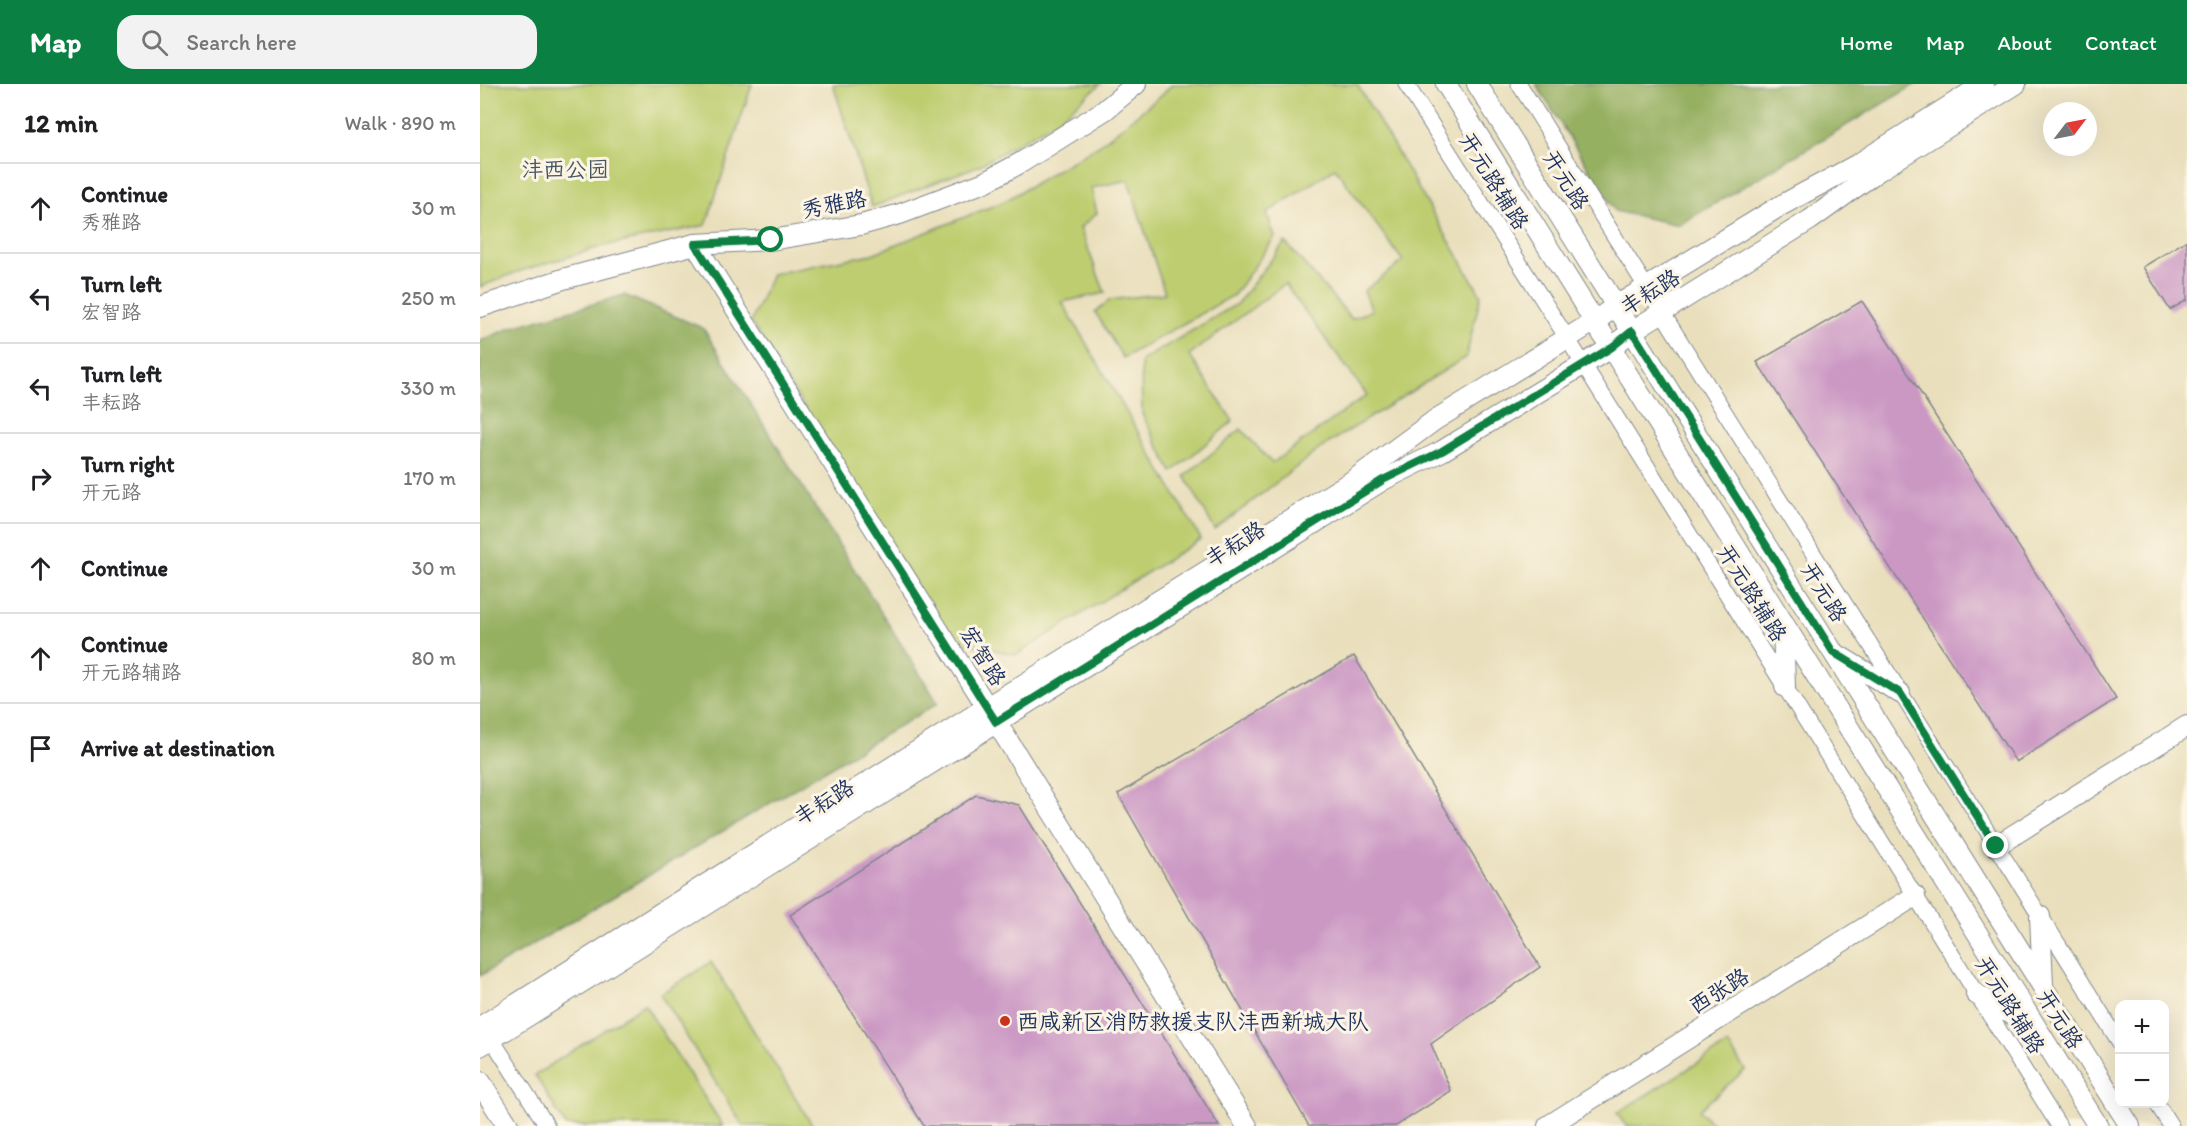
<!DOCTYPE html>
<meta charset="utf-8">
<style>
:root{--surface:#fff;--page:#f2f2f2;--text:#202124;--muted:#757577;--line:#e0e0e0;--accent:#0b8043}
body{margin:0;font-family:Itim,"LXGW WenKai TC",sans-serif;background:var(--page);color:var(--text)}
.controls{position:absolute;right:18px;bottom:18px;display:grid;overflow:hidden;border-radius:12px;box-shadow:0 6px 24px #0002}
.controls button{width:54px;height:54px;display:grid;place-items:center;padding:0;border:0;border-bottom:2px solid var(--line);background:var(--surface);color:var(--text);font:30px sans-serif}
.compass{position:absolute;left:1563px;top:18px;width:54px;height:54px;border-radius:50%;background:var(--surface);box-shadow:0 6px 24px #0002;rotate:58deg}
.stop{position:absolute;width:18px;height:18px;margin:-14px;border:4px solid #0b8043;border-radius:50%;background:#fff}
.stop.end{background:#0b8043;border-color:#fff;box-shadow:0 2px 6px #0008}
.list{margin:0;padding:0;list-style:none}
h2{display:flex;justify-content:space-between;align-items:center;height:78px;margin:0;padding:0 24px;font-size:26px}
h2 small{font-size:20px;font-weight:400;color:var(--muted)}
.list li{display:grid;grid-template-columns:39px 1fr auto;gap:18px;align-items:center;box-sizing:border-box;height:90px;padding:0 24px;border-top:2px solid var(--line)}
.list b{display:block;font-size:22px;white-space:nowrap}
.list p{margin:0;font-size:20px;white-space:nowrap;color:var(--muted)}
.list em{font-size:20px;font-style:normal;color:var(--muted)}
.icon{flex:none;width:33px;height:33px;fill:none;stroke:currentColor;stroke-width:2;stroke-linecap:round;stroke-linejoin:round}
.map{position:relative;flex:none;width:1707px;height:1042px;overflow:hidden}
header{display:flex;align-items:center;gap:36px;box-sizing:border-box;height:84px;padding:0 30px;background:var(--accent);color:#fff}
header strong{font-size:28px}
nav{display:flex;gap:33px;margin-inline-start:auto;font-size:21px}
.search{width:420px;height:54px;background:var(--page);display:flex;align-items:center;gap:15px;box-sizing:border-box;padding:0 21px;border-radius:18px;color:var(--muted);font-size:22px}
main{display:flex}
aside{flex:1;background:var(--surface)}
.map>svg:first-child{display:block}
.green{fill:#bdcd70;stroke:#6c7e67;stroke-width:1.5}
.forest{fill:#96b062;stroke:#587060;stroke-width:1.5}
.building{fill:#cb98c4}
.lines{fill:none;stroke-linecap:round;stroke-linejoin:round}
.minor-casing{stroke:#82878d;stroke-width:17}
.tertiary-casing{stroke:#82878d;stroke-width:22}
.secondary-casing{stroke:#82878d;stroke-width:23}
.minor{stroke:#fff;stroke-width:15}
.tertiary{stroke:#fff;stroke-width:20}
.secondary{stroke:#fff;stroke-width:21}
.route{stroke:#0b8043;stroke-width:8}
.poi-dot{fill:#c8321e;stroke:#fcf5e5;stroke-width:2}
.labels{text-anchor:middle;dominant-baseline:central;stroke-width:6;stroke-linejoin:round;paint-order:stroke}
.park-label{font-size:22px;fill:#445662;stroke:#fcf5e5}
.street-label{font-size:22px;fill:#1b2f5e;stroke:#fcf5e5}
.poi-label{font-size:22px;fill:#1b2f5e;stroke:#fcf5e5;text-anchor:start}
</style>
<header>
<strong>Map</strong>
<div class="search"><svg class="icon" aria-label="search" viewBox="0 0 24 24"><circle cx="10" cy="10" r="6"/><path d="M15 15l6 6"/></svg>Search here</div>
<nav><a>Home</a><a>Map</a><a>About</a><a>Contact</a></nav>
</header>
<main>
<aside>
<h2>12 min<small>Walk · 890 m</small></h2>
<ul class="list">
<li><svg class="icon" aria-label="ahead" viewBox="0 0 24 24"><path d="M12 20V5M6 11l6-6 6 6"/></svg><div><b>Continue</b><p>秀雅路</p></div><em>30 m</em></li>
<li><svg class="icon" aria-label="left" viewBox="0 0 24 24"><path d="M17 20v-9H6M10 6l-5 5 5 5"/></svg><div><b>Turn left</b><p>宏智路</p></div><em>250 m</em></li>
<li><svg class="icon" aria-label="left" viewBox="0 0 24 24"><path d="M17 20v-9H6M10 6l-5 5 5 5"/></svg><div><b>Turn left</b><p>丰耘路</p></div><em>330 m</em></li>
<li><svg class="icon" aria-label="right" viewBox="0 0 24 24"><path d="M7 20v-9h11M14 6l5 5-5 5"/></svg><div><b>Turn right</b><p>开元路</p></div><em>170 m</em></li>
<li><svg class="icon" aria-label="ahead" viewBox="0 0 24 24"><path d="M12 20V5M6 11l6-6 6 6"/></svg><div><b>Continue</b></div><em>30 m</em></li>
<li><svg class="icon" aria-label="ahead" viewBox="0 0 24 24"><path d="M12 20V5M6 11l6-6 6 6"/></svg><div><b>Continue</b><p>开元路辅路</p></div><em>80 m</em></li>
<li><svg class="icon" aria-label="arrive" viewBox="0 0 24 24"><path d="M6 21V4h12l-3 4 3 4H6"/></svg><div><b>Arrive at destination</b></div></li>
</ul>
</aside>
<div class="map">
<svg width="1707" height="1042" viewBox="0 0 1707 1042">
<rect width="100%" height="100%" fill="#fcf5e5"/>
<filter id="ink" filterUnits="userSpaceOnUse"><feTurbulence type="fractalNoise" baseFrequency=".0167" numOctaves="2"/><feDisplacementMap in="SourceGraphic" scale="12" xChannelSelector="R" yChannelSelector="G"/><feConvolveMatrix kernelMatrix="1 2 1 2 8 2 1 2 1" color-interpolation-filters="sRGB"/></filter>
<filter id="wash" filterUnits="userSpaceOnUse"><feTurbulence type="fractalNoise" baseFrequency=".008" numOctaves="4" result="noise"/><feDisplacementMap in="SourceGraphic" scale="24" xChannelSelector="R" yChannelSelector="G"/><feGaussianBlur stdDeviation="1.35" result="paint"/><feColorMatrix in="noise" values="0 0 0 0 0 0 0 0 0 0 0 0 0 0 0 0 0 1.4 0 .05"/><feComposite in="paint" operator="in"/></filter>
<g filter="url(#wash)">
<rect width="100%" height="100%" fill="#e9dfbc"/>
<!-- green -->
<g class="green">
<path d="M0,0H272L226,141L124,162L37,188L0,203Z"/>
<path d="M353,0H621L576,37L500,81L392,123Z"/>
<path d="M692,0H877L1001,211L986,273L841,364L735,446L705,392L761,345L792,379L887,311L805,200L709,271L753,337L692,388L662,330L661,277L757,220L805,158L872,235L892,226L884,207L923,177L855,84L787,129L795,153L754,211L643,274L615,228L630,216L685,209L648,96L611,104L617,129L600,144L625,209L582,218L721,455L536,571L470,556L271,238L292,190L392,170L525,117L619,61L683,10Z"/>
<path d="M231,878L333,1042H263L180,910Z"/>
<path d="M164,920L243,1042H86L55,991Z"/>
<path d="M1248,960L1265,986L1219,1026L1235,1042H1146L1137,1029Z"/>
</g>
<!-- forest -->
<g class="forest">
<path d="M1056,0H1436L1199,141L1135,127Z"/>
<path d="M144,211L223,244L458,619L0,892V257L33,243Z"/>
</g>
<g id="blocks">
<!-- building -->
<g class="building">
<path d="M1707,156V216L1690,226L1663,183Z"/>
<path d="M1382,217L1636,615L1536,678L1277,278Z"/>
<path d="M874,572L1060,883L951,960L971,1007L916,1042H829L638,710Z"/>
<path d="M496,711L539,721L739,1042H444L310,831Z"/>
</g>
</g>
</g>
<g filter="url(#ink)">
<use href="#blocks" fill-opacity="0" stroke="#82878d" stroke-width="1.5"/>
<g class="lines">
<!-- minor casing -->
<g class="minor-casing">
<g id="minor">
<path d="M926,0L1087,254L1579,1042"/>
<path d="M1039,0L1640,959"/>
<path d="M6,946L67,1042"/>
<path d="M1677,1020L1691,1042"/>
</g>
</g>
<!-- tertiary casing -->
<g class="tertiary-casing">
<g id="tertiary">
<path d="M966,0L1618,1042"/>
<path d="M997,0L1650,1042"/>
<path d="M215,160L507,623L767,1042"/>
<path d="M0,223L83,195L215,160L291,156L381,141L420,130L505,98L542,78L625,26L656,0"/>
<path d="M1303,538L1305,603"/>
<path d="M1356,570L1420,609"/>
<path d="M1516,762L1707,642"/>
<path d="M1560,832L1563,901"/>
<path d="M1496,910L1556,944"/>
<path d="M0,943L507,623L872,397L955,336L1115,237L1136,222L1300,122L1378,80L1504,0"/>
<path d="M0,962L903,396L962,367L1132,263L1152,247L1330,136L1398,87L1536,0"/>
<path d="M1068,1042L1435,812"/>
</g>
</g>
<!-- secondary casing -->
<g class="secondary-casing">
<path id="secondary" d="M0,998L28,1042"/>
</g>
<!-- minor -->
<use href="#minor" class="minor"/>
<!-- tertiary -->
<use href="#tertiary" class="tertiary"/>
<!-- secondary -->
<use href="#secondary" class="secondary"/>
</g>
</g>
<g class="lines" filter="url(#ink)">
<!-- route -->
<path class="route" d="M291,156L215,160L516,638L903,396L962,367L1132,263L1152,247L1353,568L1420,609L1516,762"/>
</g>
<!-- markers -->
<circle class="poi-dot" cx="525" cy="937" r="6"/>
<g class="labels">
<!-- park labels -->
<g class="park-label">
<text x="85" y="85">沣西公园</text>
</g>
<!-- street labels -->
<g class="street-label">
<text transform="translate(1086 96) rotate(58)">开元路</text>
<text transform="translate(1014 97) rotate(58)">开元路辅路</text>
<text transform="translate(354 120) rotate(-11)">秀雅路</text>
<text transform="translate(1170 208) rotate(-32)">丰耘路</text>
<text transform="translate(755 460) rotate(-32)">丰耘路</text>
<text transform="translate(1344 508) rotate(58)">开元路</text>
<text transform="translate(1272 509) rotate(58)">开元路辅路</text>
<text transform="translate(503 572) rotate(58)">宏智路</text>
<text transform="translate(344 718) rotate(-32)">丰耘路</text>
<text transform="translate(1239 907) rotate(-32)">西张路</text>
<text transform="translate(1530 921) rotate(58)">开元路辅路</text>
<text transform="translate(1580 935) rotate(58)">开元路</text>
</g>
<!-- poi labels -->
<g class="poi-label">
<text x="537" y="937">西咸新区消防救援支队沣西新城大队</text>
</g>
</g>
</svg>
<div class="controls">
<button>+</button>
<button>−</button>
</div>
<svg class="compass" viewBox="-18 -18 36 36"><path d="M0-13l5 13h-10z" fill="#e53935"/><path d="M0 13l5-13h-10z" fill="#757577"/></svg>
<div class="stop" style="left:291px;top:156px"></div>
<div class="stop end" style="left:1516px;top:762px"></div>
</div>
</main>
